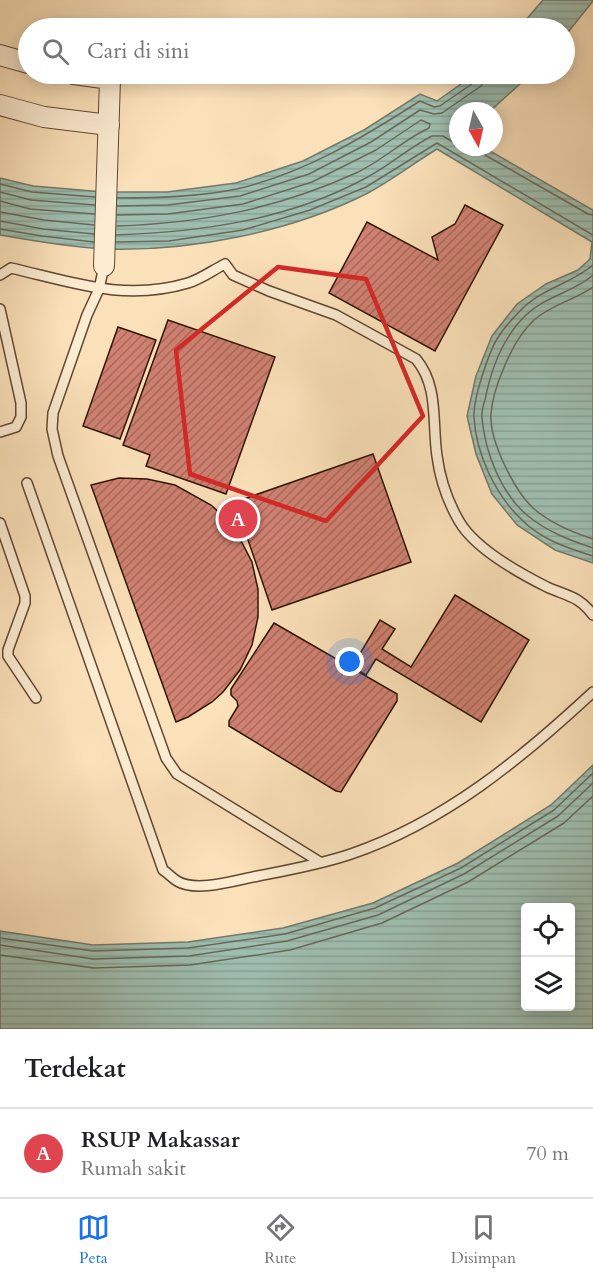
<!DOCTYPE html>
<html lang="id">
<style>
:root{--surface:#fff;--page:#f6f6f6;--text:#202124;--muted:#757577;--line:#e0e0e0;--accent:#1a73e8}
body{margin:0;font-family:Cardo,serif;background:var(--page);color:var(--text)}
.controls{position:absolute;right:18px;bottom:18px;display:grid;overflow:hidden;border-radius:6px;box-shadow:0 3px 15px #0003}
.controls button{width:54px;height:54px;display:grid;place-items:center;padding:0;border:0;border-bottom:2px solid var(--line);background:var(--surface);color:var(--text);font:30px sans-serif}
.compass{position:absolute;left:449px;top:102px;width:54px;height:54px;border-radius:50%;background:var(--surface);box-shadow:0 3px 15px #0003;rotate:172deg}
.you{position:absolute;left:350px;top:662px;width:21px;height:21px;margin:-15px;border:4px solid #fff;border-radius:50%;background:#1a73e8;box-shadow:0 0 0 9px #1a73e833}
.badge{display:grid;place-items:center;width:39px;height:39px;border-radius:50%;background:var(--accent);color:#fff;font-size:20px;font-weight:700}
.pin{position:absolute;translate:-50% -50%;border:3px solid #fff;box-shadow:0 2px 6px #0006}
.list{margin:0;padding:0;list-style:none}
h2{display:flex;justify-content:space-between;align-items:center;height:78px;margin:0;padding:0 24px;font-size:26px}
h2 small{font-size:20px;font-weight:400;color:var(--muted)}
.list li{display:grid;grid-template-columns:39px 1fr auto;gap:18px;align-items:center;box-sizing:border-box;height:90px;padding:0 24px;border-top:2px solid var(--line)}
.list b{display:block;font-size:22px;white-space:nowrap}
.list p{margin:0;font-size:20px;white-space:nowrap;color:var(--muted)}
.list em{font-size:20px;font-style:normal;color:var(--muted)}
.icon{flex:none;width:33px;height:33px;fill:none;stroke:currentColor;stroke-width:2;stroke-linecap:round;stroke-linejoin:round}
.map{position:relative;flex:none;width:593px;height:1029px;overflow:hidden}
.search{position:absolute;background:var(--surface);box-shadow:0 3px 15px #0003;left:18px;right:18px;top:18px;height:66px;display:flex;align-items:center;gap:15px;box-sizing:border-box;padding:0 21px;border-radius:33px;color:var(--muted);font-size:22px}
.sheet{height:168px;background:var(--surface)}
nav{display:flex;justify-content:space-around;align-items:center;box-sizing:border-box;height:84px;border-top:2px solid var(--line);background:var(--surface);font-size:16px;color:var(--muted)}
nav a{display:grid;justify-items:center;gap:3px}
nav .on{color:var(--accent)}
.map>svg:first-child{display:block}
.water{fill:url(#water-rules);stroke:#727a6b;stroke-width:1.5;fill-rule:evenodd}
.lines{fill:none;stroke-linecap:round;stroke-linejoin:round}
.shore{stroke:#67695a;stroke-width:1.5}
.building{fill:url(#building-hatch);stroke:#2f1404;stroke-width:1.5}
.lane-casing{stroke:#624732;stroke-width:12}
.street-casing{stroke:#624732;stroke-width:22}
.lane{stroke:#fcecd2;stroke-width:9}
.street{stroke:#fcecd2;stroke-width:20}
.marked{fill:none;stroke:#d62828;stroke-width:4.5;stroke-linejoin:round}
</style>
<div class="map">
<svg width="593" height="1029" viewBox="0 0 593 1029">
<defs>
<pattern id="water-rules" width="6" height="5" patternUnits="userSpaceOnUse" patternTransform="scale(1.5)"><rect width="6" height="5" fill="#9fbeb0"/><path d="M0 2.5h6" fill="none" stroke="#89a296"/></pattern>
<pattern id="building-hatch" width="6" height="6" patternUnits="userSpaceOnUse" patternTransform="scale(1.5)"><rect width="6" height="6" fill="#d08172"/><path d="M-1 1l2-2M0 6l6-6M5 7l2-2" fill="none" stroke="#a9685b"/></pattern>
</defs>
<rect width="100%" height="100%" fill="#fbe1ba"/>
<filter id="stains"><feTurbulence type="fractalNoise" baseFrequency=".00333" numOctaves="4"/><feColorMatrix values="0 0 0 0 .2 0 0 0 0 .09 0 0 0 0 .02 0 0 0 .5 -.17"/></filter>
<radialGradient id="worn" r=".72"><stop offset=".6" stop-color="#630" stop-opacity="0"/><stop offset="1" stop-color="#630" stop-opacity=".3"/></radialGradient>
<!-- water -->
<g class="water">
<path d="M543,0H593V1L565,36L564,28H519Z"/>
<path d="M475,74H531L490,111H458V147H483L593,210V563L555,550L517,525L492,494L476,454L467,416L476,376L492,336L517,304L546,284L578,270L590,259L592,242L437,149C414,163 392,180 368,193C291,232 189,252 104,249C69,247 34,241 0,235V178L33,186L104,192H167L236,183L303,161L364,130L420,94L437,101Z"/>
<path d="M593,765V1029H0V931L93,945L188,942L283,928L373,903L458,863L551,805ZM526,908H570V1006H526Z"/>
</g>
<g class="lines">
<!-- shore -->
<g class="shore">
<path d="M482,147L485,155L588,214L593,215"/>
<path d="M0,184L32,192L95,197"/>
<path d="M0,192L31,200L95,205"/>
<path d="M117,198C157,198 198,197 237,189C305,173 362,138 420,101L434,107L440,106L476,81L478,74"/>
<path d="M0,201L30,209L94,214"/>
<path d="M117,206L168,205L240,196L309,174L371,142L420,110L434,114L442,113L481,86L485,80L486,74"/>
<path d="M0,212L44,220L94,225"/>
<path d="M0,221L43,229L94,234"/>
<path d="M117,226C202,223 277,209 356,173C382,161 403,140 429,128L430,124L421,120L376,150L312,182L243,204L168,214L117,215"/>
<path d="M0,229L42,236L94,242"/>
<path d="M116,235C200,232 287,220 362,180C387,168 408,148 432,136H443L458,145"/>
<path d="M116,242L169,241L243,230L310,210L366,187L437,143L593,235"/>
<path d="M593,265C571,284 540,289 520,311C512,319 503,329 497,339C488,354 473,400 474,417C476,454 495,494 521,519C540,539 567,548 593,556"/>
<path d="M593,275C574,292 546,296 526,315C503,337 491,369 485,400C483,406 481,412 482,418C485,452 501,494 528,516C548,532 569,540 593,548"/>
<path d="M593,287C574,300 551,305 534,320C519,334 510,352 503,370C497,384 492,399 491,414C489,440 514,490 533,508C550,523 571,532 593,539"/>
<path d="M0,938L93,951L188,948L285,934L375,908L461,868L554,810L593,773"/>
<path d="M0,945L93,959L189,956L287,941L378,915L464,874L558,816L593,783"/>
<path d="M0,955L94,968L190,965L290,950L382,923L468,882L564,823L593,796"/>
</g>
</g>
<!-- building -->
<g class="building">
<path d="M465,205L503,225L435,351L329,293L367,222L438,260L432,237L455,224Z"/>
<path d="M168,320L275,357L226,494L146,466L150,455L123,445Z"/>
<path d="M118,327L156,340L120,439L83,426Z"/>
<path d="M373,454L411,562L272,610L235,502Z"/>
<path d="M119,478L147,479L175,485L211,505L222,515L239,537L252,562L255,576L258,589V617L252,645L240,670L223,692L212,702L188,717L176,722L91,485Z"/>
<path d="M455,595L529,640L481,722L376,659L366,675L352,667L380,620L395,629L382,649L411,667Z"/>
<path d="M274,623L397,694V701L341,792L336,791L229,726V721L238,706L237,701L231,695V689Z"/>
</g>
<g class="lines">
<!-- lane casing -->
<g class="lane-casing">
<g id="lane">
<path d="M104,266L99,289L87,315L53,413L52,429L58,456L166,758L177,774L320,862"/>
<path d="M0,275L11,268C72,282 124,302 188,283C201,279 213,270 225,264L233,275L269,291L336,315L416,359C439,386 432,423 437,456C440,479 448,502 459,521C475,549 519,573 547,587C567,596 579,596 593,615"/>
<path d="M0,309L21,403V417L16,427L0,432"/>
<path d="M27,483L163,870C168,873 172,878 177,881C197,893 236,880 258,876C289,870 322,864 351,854C445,822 522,758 593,692"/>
<path d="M0,523L25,596V603L8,650V656L36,698"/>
</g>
</g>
<!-- street casing -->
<g class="street-casing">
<g id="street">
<path d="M0,55L28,63"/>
<path d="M74,74L110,79L104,266"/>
<path d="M0,105L44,117L109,125"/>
</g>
</g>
<!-- lane -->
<use href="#lane" class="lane"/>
<!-- street -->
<use href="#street" class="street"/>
</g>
<!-- marked area -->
<path class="marked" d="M278,267L366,279L423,416L326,521L190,474L176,350Z"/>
<rect width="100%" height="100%" filter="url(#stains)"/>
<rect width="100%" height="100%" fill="url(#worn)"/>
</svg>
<div class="controls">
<button><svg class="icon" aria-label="locate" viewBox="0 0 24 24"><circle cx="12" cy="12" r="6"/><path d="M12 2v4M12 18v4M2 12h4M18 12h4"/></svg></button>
<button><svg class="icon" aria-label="layers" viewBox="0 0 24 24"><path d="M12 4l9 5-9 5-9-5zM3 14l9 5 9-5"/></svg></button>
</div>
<svg class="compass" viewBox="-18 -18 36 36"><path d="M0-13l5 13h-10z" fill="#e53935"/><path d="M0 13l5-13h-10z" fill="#757577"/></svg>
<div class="you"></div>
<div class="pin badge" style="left:238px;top:519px;background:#e0444e">A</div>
<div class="search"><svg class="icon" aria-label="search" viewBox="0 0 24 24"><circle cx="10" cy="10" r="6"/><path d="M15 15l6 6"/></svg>Cari di sini</div>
</div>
<section class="sheet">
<h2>Terdekat<small></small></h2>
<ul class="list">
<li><span class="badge" style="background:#e0444e">A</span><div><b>RSUP Makassar</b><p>Rumah sakit</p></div><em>70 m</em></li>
</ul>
</section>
<nav>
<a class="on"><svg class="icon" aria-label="map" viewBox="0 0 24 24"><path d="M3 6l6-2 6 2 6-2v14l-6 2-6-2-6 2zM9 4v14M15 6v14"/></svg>Peta</a>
<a><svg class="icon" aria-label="directions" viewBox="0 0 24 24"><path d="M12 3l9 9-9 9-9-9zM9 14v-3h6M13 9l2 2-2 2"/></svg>Rute</a>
<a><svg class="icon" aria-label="saved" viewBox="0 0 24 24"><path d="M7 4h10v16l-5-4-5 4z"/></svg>Disimpan</a>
</nav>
